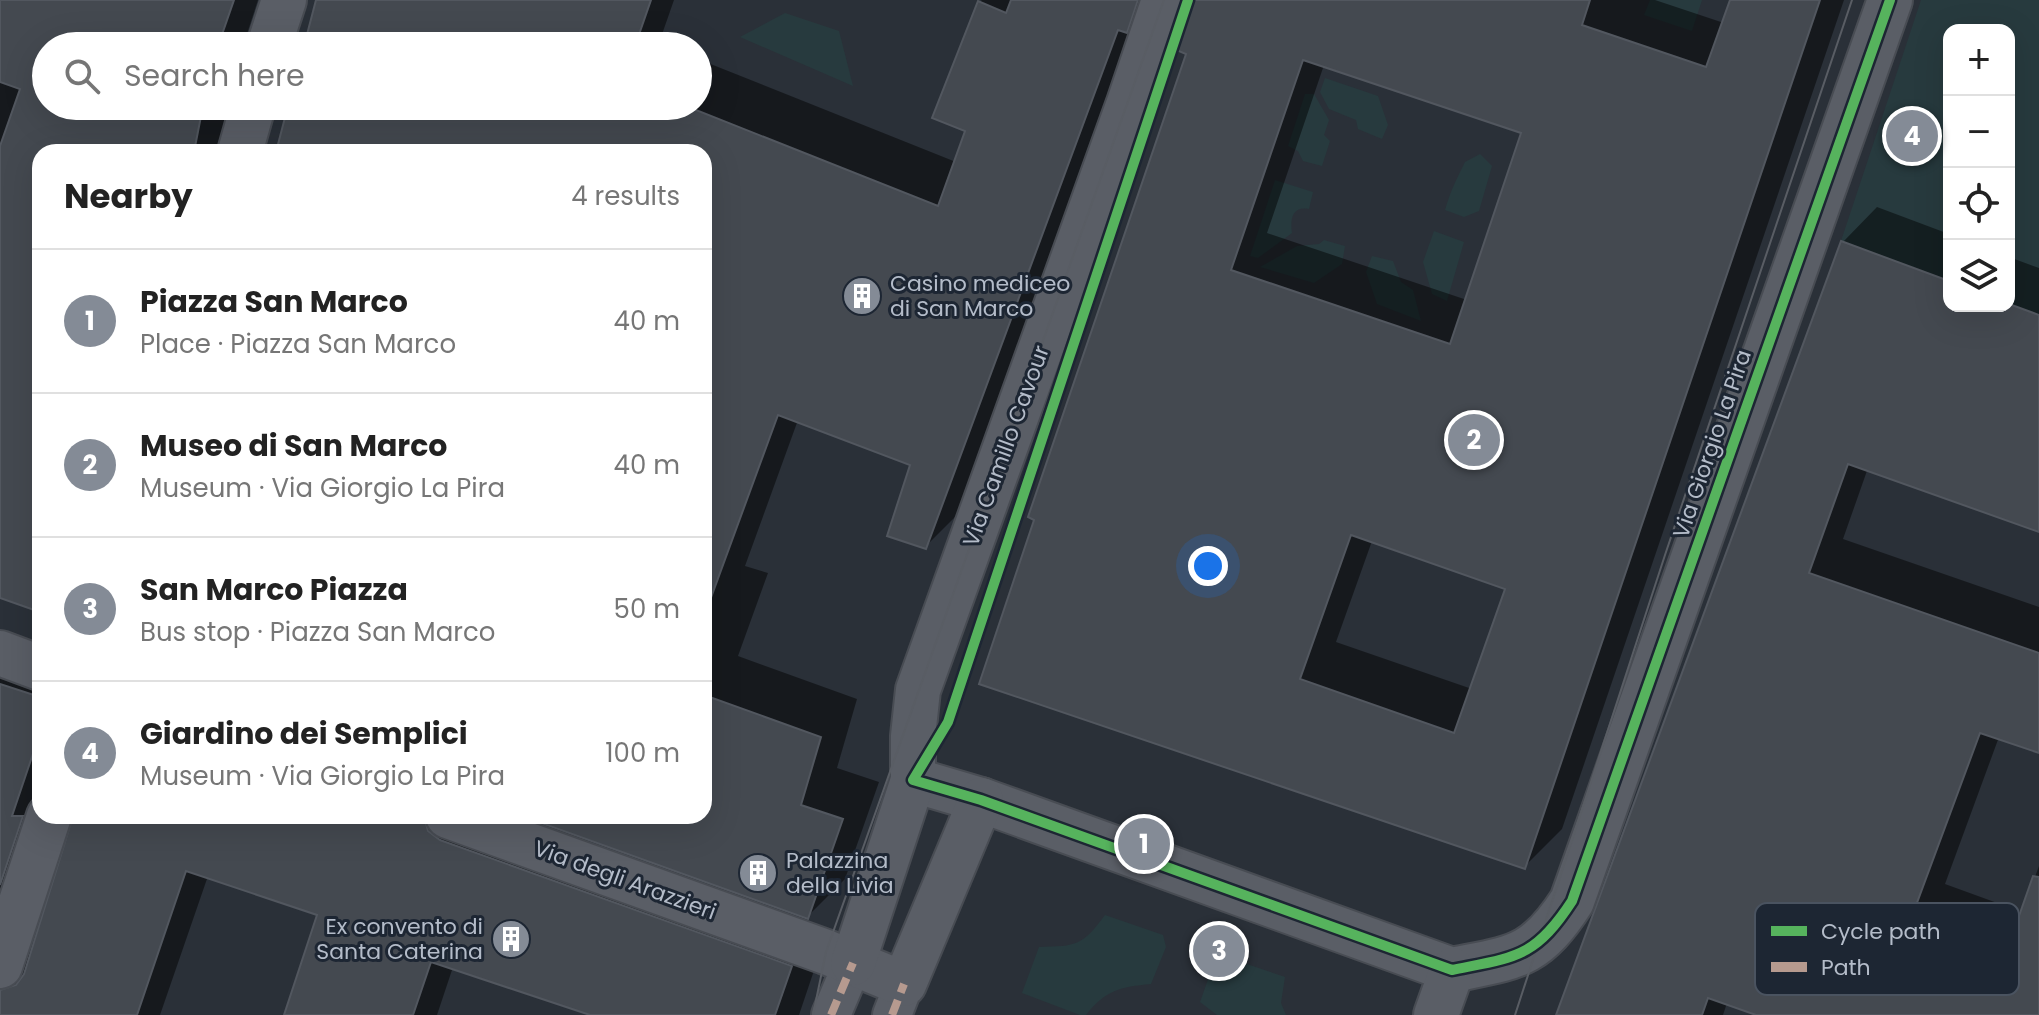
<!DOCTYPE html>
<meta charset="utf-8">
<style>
:root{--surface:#fff;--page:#f2f2f2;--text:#222;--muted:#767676;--line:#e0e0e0;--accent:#848b96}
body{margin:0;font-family:Poppins,sans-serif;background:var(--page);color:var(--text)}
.controls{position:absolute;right:24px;top:24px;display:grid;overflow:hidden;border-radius:16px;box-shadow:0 8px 32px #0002}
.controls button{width:72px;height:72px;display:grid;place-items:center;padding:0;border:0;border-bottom:2px solid var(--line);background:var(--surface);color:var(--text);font:40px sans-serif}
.you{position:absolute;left:1208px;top:566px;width:28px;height:28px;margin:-20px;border:6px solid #fff;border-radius:50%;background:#1a73e8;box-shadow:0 0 0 12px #1a73e833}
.badge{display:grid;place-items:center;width:52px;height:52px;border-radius:50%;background:var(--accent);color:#fff;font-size:26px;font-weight:700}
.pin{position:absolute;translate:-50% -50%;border:4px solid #fff;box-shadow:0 2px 8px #0006}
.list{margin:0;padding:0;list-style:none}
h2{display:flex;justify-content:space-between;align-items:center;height:104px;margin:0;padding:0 32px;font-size:34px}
h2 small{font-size:26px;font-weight:400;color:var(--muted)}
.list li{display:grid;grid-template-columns:52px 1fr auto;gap:24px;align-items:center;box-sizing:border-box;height:144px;padding:0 32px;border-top:2px solid var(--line)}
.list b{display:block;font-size:30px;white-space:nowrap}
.list p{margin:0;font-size:26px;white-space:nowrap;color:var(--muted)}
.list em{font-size:26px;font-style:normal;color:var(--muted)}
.icon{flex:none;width:44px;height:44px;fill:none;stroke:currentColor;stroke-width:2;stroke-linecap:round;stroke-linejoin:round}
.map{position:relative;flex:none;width:2039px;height:1015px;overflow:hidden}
.search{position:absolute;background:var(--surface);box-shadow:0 8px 32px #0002;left:32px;top:32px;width:680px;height:88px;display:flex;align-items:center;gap:20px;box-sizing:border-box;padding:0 28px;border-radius:44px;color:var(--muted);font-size:30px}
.panel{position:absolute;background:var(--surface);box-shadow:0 8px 32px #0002;left:32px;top:144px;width:680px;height:680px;border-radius:24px}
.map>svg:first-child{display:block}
.green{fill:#273a3e}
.shadow{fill:#0007;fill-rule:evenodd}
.building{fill:#444950;stroke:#52575f;stroke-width:2;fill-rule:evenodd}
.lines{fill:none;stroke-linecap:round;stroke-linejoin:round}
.pedestrian-casing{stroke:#484c53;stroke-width:42}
.minor-casing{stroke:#484c53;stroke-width:48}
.pedestrian{stroke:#5a5e66;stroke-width:38}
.minor{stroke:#5a5e66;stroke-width:44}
.tram{stroke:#595d64;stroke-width:2}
.quiet{stroke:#b69a8f;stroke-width:8;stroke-dasharray:16 8;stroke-linecap:butt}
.cycleway-casing{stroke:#1d2633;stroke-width:15}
.cycleway{stroke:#56b35d;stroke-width:10}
.labels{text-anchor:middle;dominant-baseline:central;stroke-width:6;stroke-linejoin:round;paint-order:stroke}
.poi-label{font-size:22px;fill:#b4bcc9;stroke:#1d2633;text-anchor:start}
.street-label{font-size:22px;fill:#b4bcc9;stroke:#1d2633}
.key{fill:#1d2633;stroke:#4a5360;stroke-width:2}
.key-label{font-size:22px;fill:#b4bcc9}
</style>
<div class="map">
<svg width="2039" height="1015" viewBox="0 0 2039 1015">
<rect width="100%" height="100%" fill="#2a3038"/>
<!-- green -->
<g class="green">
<path d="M1650,0H1702L1692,31L1644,15Z"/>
<path d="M1921,0H2039V315L2009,304V30H1949V282L1841,241Z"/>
<path d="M785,13L839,31L853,86L740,37Z"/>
<path d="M1325,78L1378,96L1388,125L1382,139L1358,129L1356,120L1329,109L1320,92Z"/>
<path d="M1305,94H1314L1329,120L1324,135L1330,141L1322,166L1303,161L1298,151L1288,146Z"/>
<path d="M1480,154L1492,166L1479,211L1464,217L1445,210C1450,192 1457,178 1465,162Z"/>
<path d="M1275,180L1313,192L1309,209C1292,206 1290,219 1292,233L1258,258L1250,256Z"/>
<path d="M1434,231L1464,242L1447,301L1432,294L1423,262Z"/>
<path d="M1324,240L1345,246L1342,264L1314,283L1260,267L1297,246L1319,244Z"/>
<path d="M1372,256L1393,261L1401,282L1413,290L1421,321L1377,304L1366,272Z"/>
<path d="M1105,915L1163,935L1166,947L1151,984C1120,987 1106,990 1086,1015H1080L1022,993L1039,947C1077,946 1082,946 1105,915Z"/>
<path d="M1217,954L1285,977L1281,1003L1286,1015H1217L1200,1002Z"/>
</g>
<!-- shadow -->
<g class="shadow">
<path d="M0,0H258L243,46H46V106H229L219,152H40V609L0,596Z"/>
<path d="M318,0H674L659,43L665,46H306Z"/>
<path d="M982,0H1156L963,509L926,546L913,464L798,420L745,566L768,573L738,656L857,699L837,768L879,782L845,879L807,917L528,816H704V152H278L290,106H698V59L956,162L968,130L979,2Z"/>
<path d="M1190,0H1655L1724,23L1732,0H1844L1562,829L1525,866L981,682L1188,52ZM1324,65L1524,132L1467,300L1267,233ZM1372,541L1507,588L1472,689L1336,642Z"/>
<path d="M1877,207L1949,234V306H2009V257L2039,268V529L1868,468L1843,539L2039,607V751L1999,737L1945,884L2022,912L2039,866V1015H1762L1727,1003L1723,1015H1557L1843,242Z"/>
<path d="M0,635L40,649V816L19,946L32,954L75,816H515L828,929L799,1015H596L453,967L437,1015H286L320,914L208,876L160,1015H0Z"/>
</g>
<!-- building -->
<g class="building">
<path d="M0,0H234L218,46H46V106H203L194,152H40V612L0,598V146L20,89L0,82Z"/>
<path d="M316,0H651L635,46H304Z"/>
<path d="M1011,0H1138L1127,33L1118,30L926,549L887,536L910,465L778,415L709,603L704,602V152H276L288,106H686L938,206L965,131L932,118L978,1L1006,13Z"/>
<path d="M1188,0H1590L1582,25L1706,67L1730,0H1820L1525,869L979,684L1034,520L1028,517L1186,54L1174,49ZM1303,60L1521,133L1450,344L1231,270ZM1351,535L1505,589L1454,733L1300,679Z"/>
<path d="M1841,241L1949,281V306H2009V304L2039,315V532L1848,464L1809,573L2039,653V753L1980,733L1911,919L2006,953L2033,876L2039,877V1015H1756L1708,998L1702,1015H1556Z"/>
<path d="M0,684L40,697V733L12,816H23L0,885Z"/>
<path d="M704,695L821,737L801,805L843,819L808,919L522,816H704Z"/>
<path d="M73,816H424L428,831L440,840L792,966L775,1015H590L431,962L413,1015H284L317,915L186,871L137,1015H0V990L16,985L24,974Z"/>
</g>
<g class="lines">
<!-- pedestrian casing -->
<g class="pedestrian-casing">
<g id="pedestrian">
<path d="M831,1015L853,963"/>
<path d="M892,1015L904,984"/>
</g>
</g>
<!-- minor casing -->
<g class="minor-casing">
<g id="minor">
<path d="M269,46L284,0"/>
<path d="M240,152L253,106"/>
<path d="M0,653L40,668"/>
<path d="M913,780L981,800L1452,970C1516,957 1535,958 1572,901L1890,0"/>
<path d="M448,816L826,952L904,984L981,800"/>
<path d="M853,963L913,780V736L918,690L1129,103L1164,0"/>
<path d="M0,966L49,816"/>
<path d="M1436,1015L1452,970"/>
</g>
</g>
<!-- pedestrian -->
<use href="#pedestrian" class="pedestrian"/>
<!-- minor -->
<use href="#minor" class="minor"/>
<!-- tram -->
<g class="tram">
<path d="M813,1015L826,952L1164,0"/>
<path d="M1515,1015L1665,555L1852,0"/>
</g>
<!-- quiet -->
<g class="quiet">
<path d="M831,1015L853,963"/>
<path d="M892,1015L904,984"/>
</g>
<!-- cycleway casing -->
<g class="cycleway-casing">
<path id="cycleway" d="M1188,0L948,722L913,780L981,800L1452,970C1516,957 1535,958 1572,901L1890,0"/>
</g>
<!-- cycleway -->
<use href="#cycleway" class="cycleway"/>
</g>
<!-- icons -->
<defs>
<g id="building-disc" transform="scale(2)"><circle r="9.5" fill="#848b96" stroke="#1d2633"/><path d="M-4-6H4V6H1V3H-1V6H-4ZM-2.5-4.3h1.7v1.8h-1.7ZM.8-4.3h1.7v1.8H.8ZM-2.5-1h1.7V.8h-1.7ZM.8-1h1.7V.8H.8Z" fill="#fff"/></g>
</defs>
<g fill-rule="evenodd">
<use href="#building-disc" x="862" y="296"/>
<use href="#building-disc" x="758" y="873"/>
<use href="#building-disc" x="511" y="939"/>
</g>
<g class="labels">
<!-- poi labels -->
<g class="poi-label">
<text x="890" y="283">Casino mediceo<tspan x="890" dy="25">di San Marco</tspan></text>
<text x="786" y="860">Palazzina<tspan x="786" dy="25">della Livia</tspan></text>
<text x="483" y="926" text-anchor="end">Ex convento di<tspan x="483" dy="25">Santa Caterina</tspan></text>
</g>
<!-- street labels -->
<g class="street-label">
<text transform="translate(1712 444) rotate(-71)">Via Giorgio La Pira</text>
<text transform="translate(1006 446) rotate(-70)">Via Camillo Cavour</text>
<text transform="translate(625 880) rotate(20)">Via degli Arazzieri</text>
</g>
</g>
<!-- legend -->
<rect x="1755" y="903" width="264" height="92" rx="12" class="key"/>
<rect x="1771" y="926" width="36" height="10" fill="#56b35d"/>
<rect x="1771" y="962" width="36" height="10" fill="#b69a8f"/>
<g class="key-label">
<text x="1821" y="939">Cycle path</text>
<text x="1821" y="975">Path</text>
</g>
</svg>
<div class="controls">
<button>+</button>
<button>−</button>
<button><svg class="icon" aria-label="locate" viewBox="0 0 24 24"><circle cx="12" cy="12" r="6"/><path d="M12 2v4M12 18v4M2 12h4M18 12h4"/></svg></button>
<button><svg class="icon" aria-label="layers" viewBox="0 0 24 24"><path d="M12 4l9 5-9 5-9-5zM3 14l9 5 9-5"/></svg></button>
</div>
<div class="you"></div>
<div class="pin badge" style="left:1144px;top:844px">1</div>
<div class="pin badge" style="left:1474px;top:440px">2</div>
<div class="pin badge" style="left:1219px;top:951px">3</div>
<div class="pin badge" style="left:1912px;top:136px">4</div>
<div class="search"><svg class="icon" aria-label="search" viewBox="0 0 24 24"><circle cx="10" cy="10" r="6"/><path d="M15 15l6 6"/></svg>Search here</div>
<section class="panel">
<h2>Nearby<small>4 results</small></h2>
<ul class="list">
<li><span class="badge">1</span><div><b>Piazza San Marco</b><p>Place · Piazza San Marco</p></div><em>40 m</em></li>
<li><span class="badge">2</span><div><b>Museo di San Marco</b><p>Museum · Via Giorgio La Pira</p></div><em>40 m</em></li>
<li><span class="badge">3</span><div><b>San Marco Piazza</b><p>Bus stop · Piazza San Marco</p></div><em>50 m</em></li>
<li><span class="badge">4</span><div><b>Giardino dei Semplici</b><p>Museum · Via Giorgio La Pira</p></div><em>100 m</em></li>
</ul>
</section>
</div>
